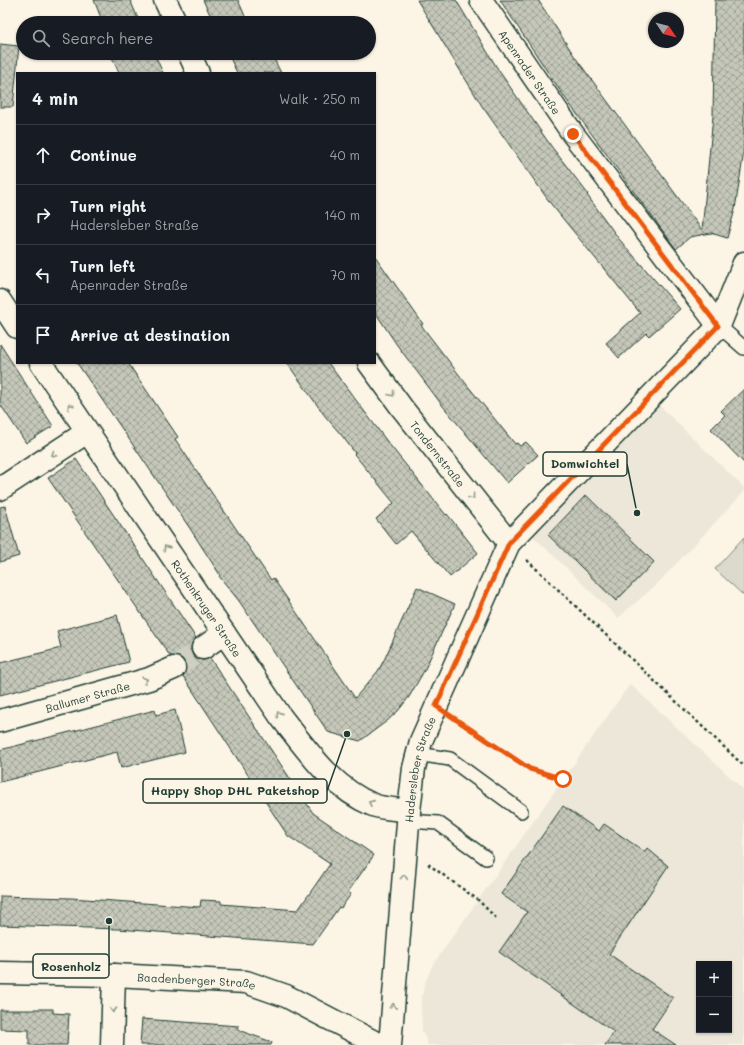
<!DOCTYPE html>
<meta charset="utf-8">
<style>
:root{--surface:#171b24;--page:#242831;--text:#f1f3f6;--muted:#9ea1a6;--line:#363941}
body{margin:0;font-family:Mali,sans-serif;background:var(--page);color:var(--text)}
.controls{position:absolute;right:12px;bottom:12px;display:grid;overflow:hidden;border-radius:0px;box-shadow:0 1px 3px #0004}
.controls button{width:36px;height:36px;display:grid;place-items:center;padding:0;border:0;border-bottom:1px solid var(--line);background:var(--surface);color:var(--text);font:20px sans-serif}
.compass{position:absolute;left:648px;top:12px;width:36px;height:36px;border-radius:50%;background:var(--surface);box-shadow:0 1px 3px #0004;rotate:125deg}
.stop{position:absolute;width:12px;height:12px;margin:-9px;border:3px solid #ea580c;border-radius:50%;background:#fff}
.stop.end{background:#ea580c;border-color:#fff;box-shadow:0 1px 4px #0008}
.list{margin:0;padding:0;list-style:none}
h2{display:flex;justify-content:space-between;align-items:center;height:52px;margin:0;padding:0 16px;font-size:17px}
h2 small{font-size:13px;font-weight:400;color:var(--muted)}
.list li{display:grid;grid-template-columns:26px 1fr auto;gap:12px;align-items:center;box-sizing:border-box;height:60px;padding:0 16px;border-top:1px solid var(--line)}
.list b{display:block;font-size:15px;white-space:nowrap}
.list p{margin:0;font-size:13px;white-space:nowrap;color:var(--muted)}
.list em{font-size:13px;font-style:normal;color:var(--muted)}
.icon{flex:none;width:22px;height:22px;fill:none;stroke:currentColor;stroke-width:2;stroke-linecap:round;stroke-linejoin:round}
.map{position:relative;flex:none;width:744px;height:1045px;overflow:hidden}
.search{position:absolute;background:var(--surface);box-shadow:0 1px 3px #0004;left:16px;top:16px;width:360px;height:44px;display:flex;align-items:center;gap:10px;box-sizing:border-box;padding:0 14px;border-radius:22px;color:var(--muted);font-size:15px}
.panel{position:absolute;background:var(--surface);box-shadow:0 1px 3px #0004;left:16px;top:72px;width:360px;height:292px;border-radius:0px}
.map>svg:first-child{display:block}
.built{fill:#ece7d8;fill-rule:evenodd}
.park{fill:#dcdacc;stroke:#7e8c80}
.building{fill:url(#building-cross-hatch);stroke:#1f3d34}
.lines{fill:none;stroke-linecap:round;stroke-linejoin:round}
.minor-tunnel{stroke:#d0d0c2;stroke-width:22;stroke-dasharray:22 11;stroke-linecap:butt}
.service-casing{stroke:#1f3d34;stroke-width:16}
.minor-casing{stroke:#1f3d34;stroke-width:25}
.path{stroke:#1f3d34;stroke-width:2.5;stroke-dasharray:3 3;stroke-linecap:butt}
.service{stroke:#fcf5e5;stroke-width:13}
.minor{stroke:#fcf5e5;stroke-width:22}
.oneway{stroke:#8e998c}
.route{stroke:#ea580c;stroke-width:5}
.labels{text-anchor:middle;dominant-baseline:central;stroke-width:4;stroke-linejoin:round;paint-order:stroke}
.street-label{font-size:11px;fill:#1f3d34;stroke:#fcf5e5}
.leader{fill:none;stroke:#1f3d34;stroke-width:1.5}
.callout-dot{fill:#1f3d34;stroke:#fcf5e5;stroke-width:1.5}
.callout{fill:#fcf5e5;stroke:#1f3d34;stroke-width:1.5}
.callout-label{font-size:12px;text-anchor:middle;font-weight:bold;fill:#1f3d34}
</style>
<div class="map">
<svg width="744" height="1045" viewBox="0 0 744 1045">
<defs>
<pattern id="building-cross-hatch" width="8" height="8" patternUnits="userSpaceOnUse"><rect width="8" height="8" fill="#c5c7b9"/><path d="M0 0l8 8M0 8l8-8" fill="none" stroke="#9fa397"/></pattern>
</defs>
<rect width="100%" height="100%" fill="#fcf5e5"/>
<filter id="ink" filterUnits="userSpaceOnUse"><feTurbulence type="fractalNoise" baseFrequency=".025" numOctaves="2"/><feDisplacementMap in="SourceGraphic" scale="8" xChannelSelector="R" yChannelSelector="G"/><feConvolveMatrix kernelMatrix="1 2 1 2 8 2 1 2 1" color-interpolation-filters="sRGB"/></filter>
<g filter="url(#ink)">
<!-- built -->
<g class="built">
<path d="M657,403L744,488V492L656,585L618,618L530,533Z"/>
<path d="M630,684L744,790V1045H428L422,1030L421,1000L425,983L432,966ZM699,964H729V1030H699Z"/>
</g>
<!-- park -->
<path class="park" d="M744,537V596L715,569Z"/>
<!-- building -->
<g class="building">
<path d="M94,0H130L140,23H103Z"/>
<path d="M203,0H238L248,23H214Z"/>
<path d="M417,0H456L499,71L551,146L588,194L587,195L619,239L680,309L649,336L646,333L619,358L606,343L640,313L551,204L482,106Z"/>
<path d="M500,0H538L575,57L702,230L713,116L715,0H744V138L743,158L735,209L727,238L711,233L690,237L676,249L563,95Z"/>
<path d="M0,44L19,46L13,107H0Z"/>
<path d="M110,53H154L163,73H119Z"/>
<path d="M228,53H271L281,73H237Z"/>
<path d="M375,256L423,324L421,325L467,385L515,444L517,443L520,446L526,442L538,455L507,483L442,405L397,345L375,312Z"/>
<path d="M0,344L53,426L26,443L0,404Z"/>
<path d="M77,363H128L178,437L175,439L271,580L273,578L355,698L378,671L385,658L417,587L455,604L424,671L409,697L398,711L387,721L360,741L328,732L239,601L219,576L220,575L189,527Z"/>
<path d="M287,363H328L389,444L446,515L447,514L459,529L478,553L450,577L411,531L396,544L376,519L394,503L354,454L355,453L343,437L325,416Z"/>
<path d="M744,389V463L711,429L725,415L721,411Z"/>
<path d="M76,459L196,638L192,643L191,650L193,656L197,659L204,660L210,658L313,813L374,855L348,892L351,894L341,908L339,907L313,944L118,929L0,925V896L71,898L200,907L201,900L221,901V904L298,910L330,864L288,836L183,676L186,670L185,663L181,658L176,656H170L48,478Z"/>
<path d="M586,495L654,562L616,601L548,535Z"/>
<path d="M5,506L19,556L0,562V507Z"/>
<path d="M117,615L129,662L0,695V663L61,648L57,631Z"/>
<path d="M155,710L156,715L175,710L185,752L121,768L117,752L0,782V750Z"/>
<path d="M563,806L599,831L604,824L645,852L647,848L668,866L609,954L673,998L652,1029L676,1045H605L614,1032L499,952L527,912L501,894Z"/>
<path d="M34,1009H53V1013L69,1014L67,1045H29V1030L0,1029V1010H34Z"/>
<path d="M142,1019L239,1026L238,1030L272,1042L271,1045H140Z"/>
</g>
<g class="lines">
<!-- minor-tunnel -->
<path class="minor-tunnel" d="M174,668L203,648"/>
<!-- service casing -->
<g class="service-casing">
<g id="service">
<path d="M719,326L744,348"/>
<path d="M417,754L450,759L521,811"/>
<path d="M408,821L438,823L486,858"/>
</g>
</g>
<!-- minor casing -->
<g class="minor-casing">
<g id="minor">
<path d="M165,0L176,23"/>
<path id="s1" d="M481,0L573,134L719,326"/>
<path d="M189,53L198,73"/>
<path d="M0,301L17,327"/>
<path id="s2" d="M41,363L281,717C307,750 332,788 373,805C383,809 398,809 409,811"/>
<path id="s3" d="M369,363L402,408L509,543"/>
<path d="M0,489L87,432"/>
<path d="M203,648L224,633"/>
<path id="s4" d="M0,721L149,679L174,668"/>
<path id="s5" d="M0,973L114,975L246,982L286,996L380,1045"/>
<path d="M112,1045L114,975"/>
<path id="s6" d="M390,1045L409,811L414,768L421,741L509,543L719,326L744,263"/>
</g>
</g>
<!-- path -->
<g class="path">
<path d="M527,560L744,766"/>
<path d="M455,719L530,769L563,779"/>
<path d="M428,864L478,900L498,920"/>
</g>
<!-- service -->
<use href="#service" class="service"/>
<!-- minor -->
<use href="#minor" class="minor"/>
</g>
<!-- one-way arrows -->
<defs><path id="oneway-chevron" d="M-2-3.5L2.5 0L-2 3.5" fill="none" stroke-width="1.6" stroke-linecap="round" stroke-linejoin="round"/></defs>
<g class="oneway">
<use href="#oneway-chevron" transform="translate(392 394) rotate(53)"/>
<use href="#oneway-chevron" transform="translate(70 406) rotate(-124)"/>
<use href="#oneway-chevron" transform="translate(54 454) rotate(147)"/>
<use href="#oneway-chevron" transform="translate(472 497) rotate(52)"/>
<use href="#oneway-chevron" transform="translate(166 548) rotate(-124)"/>
<use href="#oneway-chevron" transform="translate(145 680) rotate(-18)"/>
<use href="#oneway-chevron" transform="translate(279 714) rotate(-125)"/>
<use href="#oneway-chevron" transform="translate(371 803) rotate(-156)"/>
<use href="#oneway-chevron" transform="translate(404 877) rotate(-85)"/>
<use href="#oneway-chevron" transform="translate(393 1006) rotate(-85)"/>
<use href="#oneway-chevron" transform="translate(113 1010) rotate(92)"/>
</g>
</g>
<g class="lines" filter="url(#ink)">
<!-- route -->
<path class="route" d="M563,779L530,769L436,706L509,543L718,326L573,134"/>
</g>
<g class="labels">
<!-- street labels -->
<g class="street-label">
<text stroke="none"><textPath href="#s1" startOffset="87">Apenrader Straße</textPath></text>
<text stroke="none"><textPath href="#s3" startOffset="114">Tondernstraße</textPath></text>
<text stroke="none"><textPath href="#s2" startOffset="296">Rothenkruger Straße</textPath></text>
<text stroke="none"><textPath href="#s4" startOffset="91">Ballumer Straße</textPath></text>
<text stroke="none"><textPath href="#s6" startOffset="278">Hadersleber Straße</textPath></text>
<text stroke="none"><textPath href="#s5" startOffset="197">Baadenberger Straße</textPath></text>
</g>
</g>
<!-- callouts -->
<path class="leader" d="M637 513L627 464M347 734L327 791M109 921L109 966"/>
<g class="callout-dot">
<circle cx="637" cy="513" r="4"/>
<circle cx="347" cy="734" r="4"/>
<circle cx="109" cy="921" r="4"/>
</g>
<g class="callout">
<rect x="543" y="452" width="84" height="24" rx="4"/>
<rect x="143" y="779" width="184" height="24" rx="4"/>
<rect x="33" y="954" width="76" height="24" rx="4"/>
</g>
<g class="callout-label">
<text x="585" y="468">Domwichtel</text>
<text x="235" y="795">Happy Shop DHL Paketshop</text>
<text x="71" y="971">Rosenholz</text>
</g>
</svg>
<div class="controls">
<button>+</button>
<button>−</button>
</div>
<svg class="compass" viewBox="-18 -18 36 36"><path d="M0-13l5 13h-10z" fill="#e53935"/><path d="M0 13l5-13h-10z" fill="#9ea1a6"/></svg>
<div class="stop" style="left:563px;top:779px"></div>
<div class="stop end" style="left:573px;top:134px"></div>
<div class="search"><svg class="icon" aria-label="search" viewBox="0 0 24 24"><circle cx="10" cy="10" r="6"/><path d="M15 15l6 6"/></svg>Search here</div>
<section class="panel">
<h2>4 min<small>Walk · 250 m</small></h2>
<ul class="list">
<li><svg class="icon" aria-label="ahead" viewBox="0 0 24 24"><path d="M12 20V5M6 11l6-6 6 6"/></svg><div><b>Continue</b></div><em>40 m</em></li>
<li><svg class="icon" aria-label="right" viewBox="0 0 24 24"><path d="M7 20v-9h11M14 6l5 5-5 5"/></svg><div><b>Turn right</b><p>Hadersleber Straße</p></div><em>140 m</em></li>
<li><svg class="icon" aria-label="left" viewBox="0 0 24 24"><path d="M17 20v-9H6M10 6l-5 5 5 5"/></svg><div><b>Turn left</b><p>Apenrader Straße</p></div><em>70 m</em></li>
<li><svg class="icon" aria-label="arrive" viewBox="0 0 24 24"><path d="M6 21V4h12l-3 4 3 4H6"/></svg><div><b>Arrive at destination</b></div></li>
</ul>
</section>
</div>
